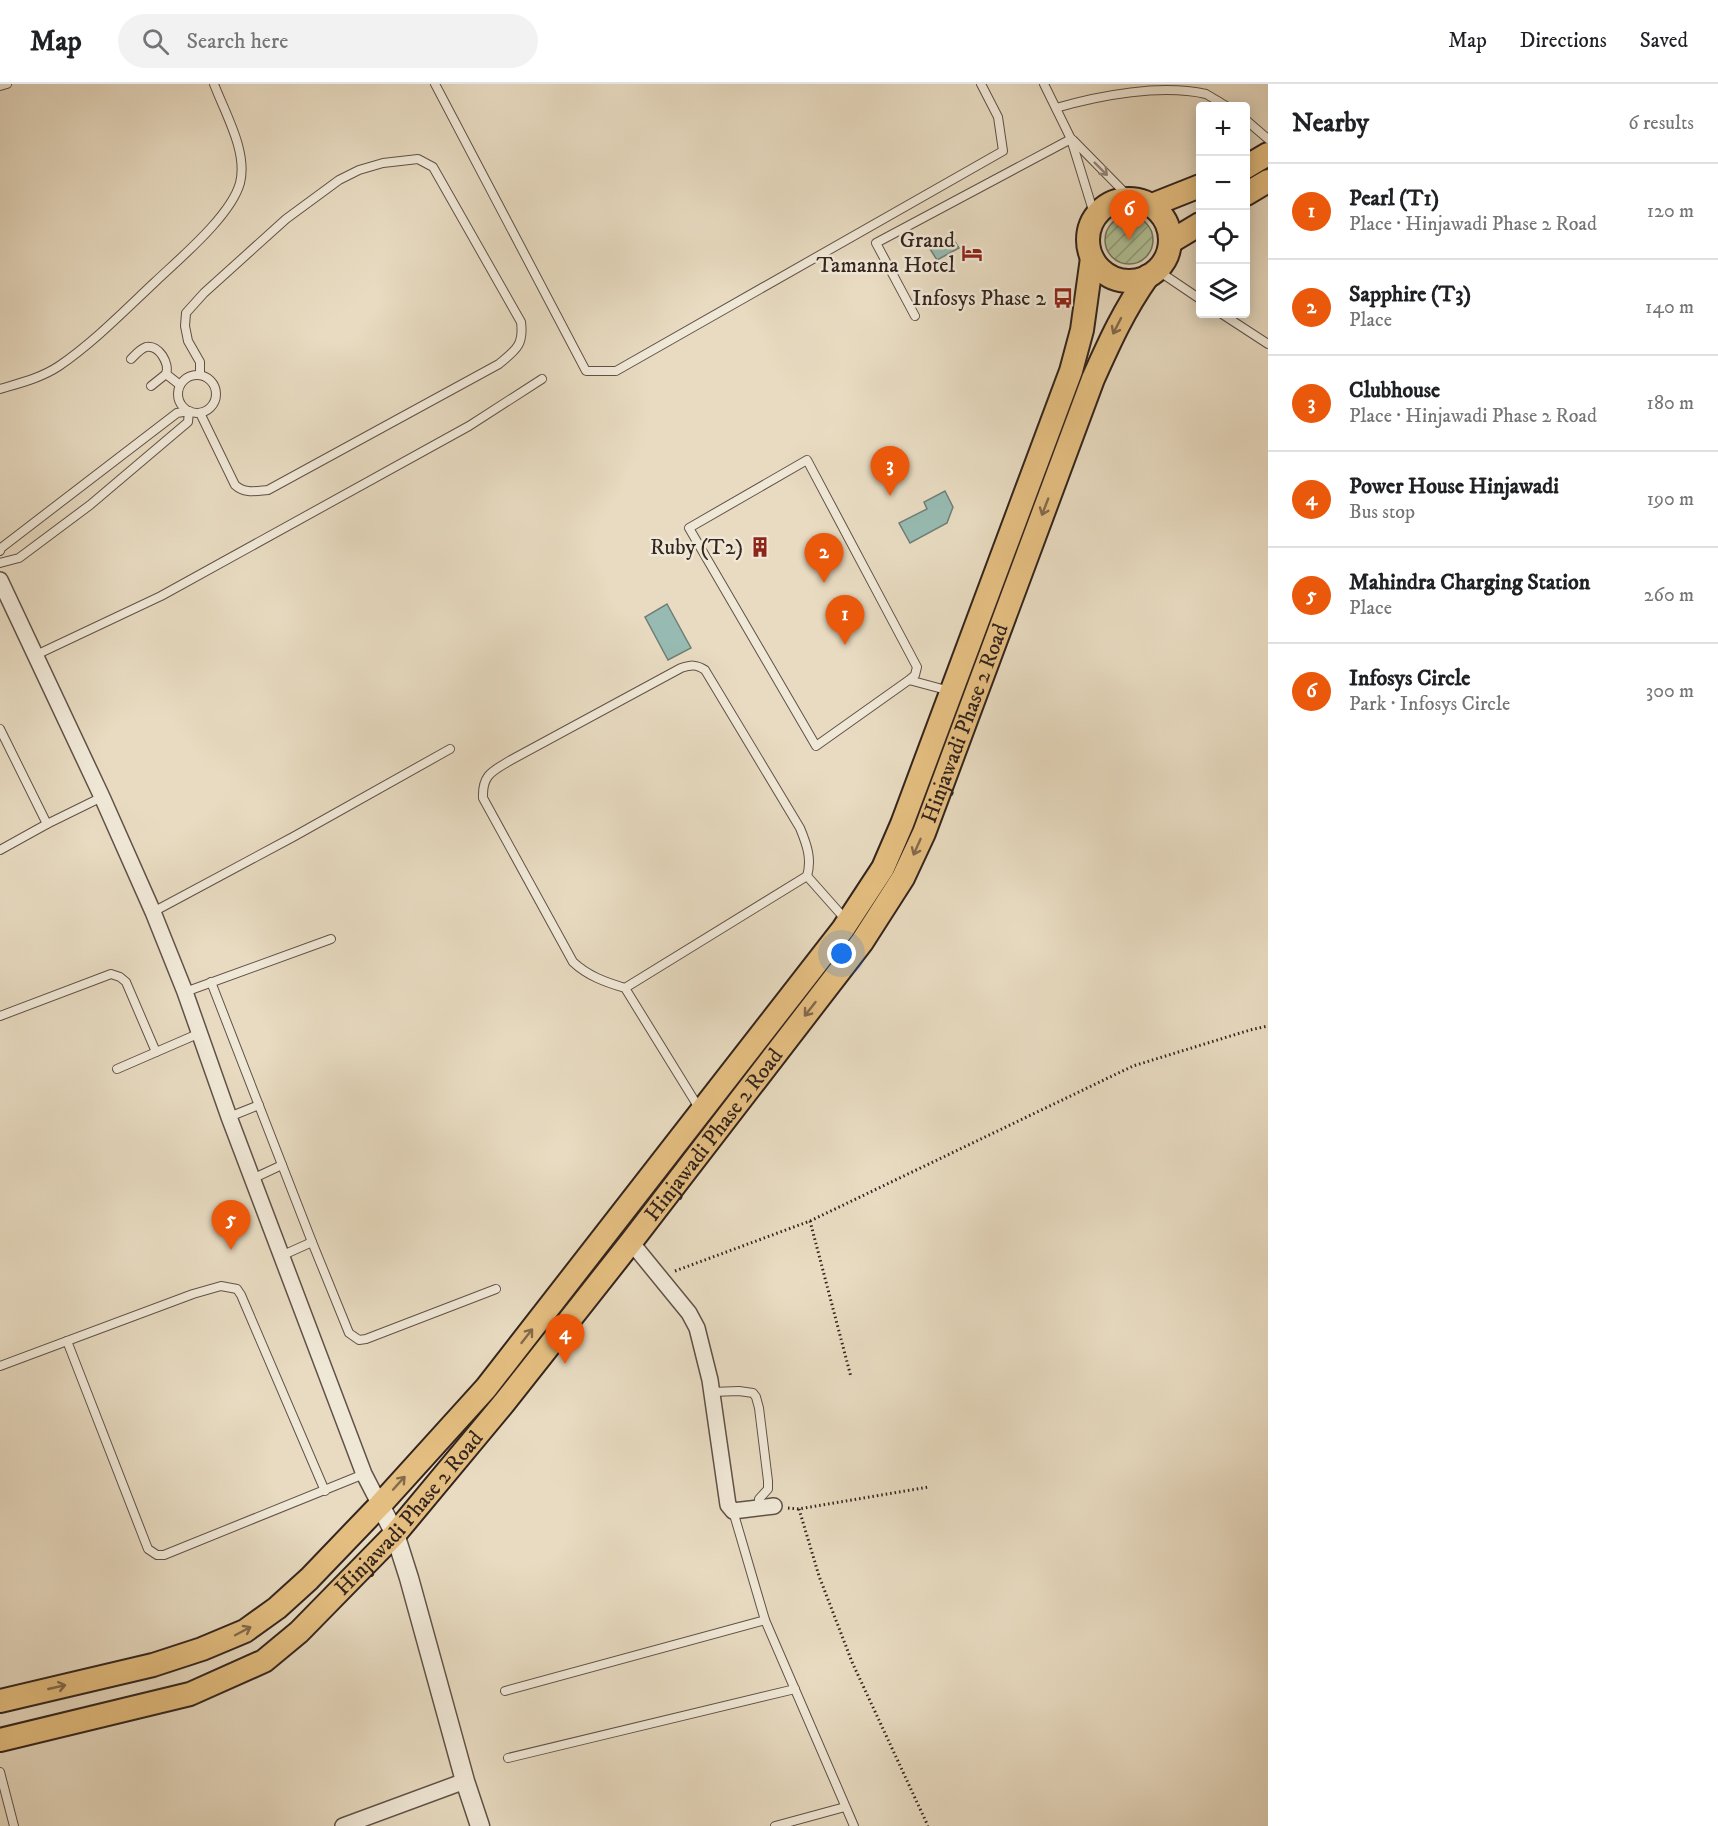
<!DOCTYPE html>
<meta charset="utf-8">
<style>
:root{--surface:#fff;--page:#f2f2f2;--text:#202124;--muted:#757577;--line:#e0e0e0;--accent:#ea580c}
body{margin:0;font-family:"IM FELL DW Pica",serif;background:var(--page);color:var(--text)}
.controls{position:absolute;right:18px;top:18px;display:grid;overflow:hidden;border-radius:6px;box-shadow:0 3px 15px #0003}
.controls button{width:54px;height:54px;display:grid;place-items:center;padding:0;border:0;border-bottom:2px solid var(--line);background:var(--surface);color:var(--text);font:30px sans-serif}
.you{position:absolute;left:842px;top:870px;width:21px;height:21px;margin:-15px;border:4px solid #fff;border-radius:50%;background:#1a73e8;box-shadow:0 0 0 9px #1a73e833}
.badge{display:grid;place-items:center;width:39px;height:39px;border-radius:50%;background:var(--accent);color:#fff;font-size:20px;font-weight:700}
.pin{position:absolute;translate:-50% -50px;filter:drop-shadow(0 2px 3px #0008)}
.pin::after{content:'';position:absolute;top:32px;width:21px;height:18px;background:inherit;clip-path:polygon(0 0,100% 0,50% 100%)}
.list{margin:0;padding:0;list-style:none}
h2{display:flex;justify-content:space-between;align-items:center;height:78px;margin:0;padding:0 24px;font-size:26px}
h2 small{font-size:20px;font-weight:400;color:var(--muted)}
.list li{display:grid;grid-template-columns:39px 1fr auto;gap:18px;align-items:center;box-sizing:border-box;height:96px;padding:0 24px;border-top:2px solid var(--line)}
.list b{display:block;font-size:22px;white-space:nowrap}
.list p{margin:0;font-size:20px;white-space:nowrap;color:var(--muted)}
.list em{font-size:20px;font-style:normal;color:var(--muted)}
.icon{flex:none;width:33px;height:33px;fill:none;stroke:currentColor;stroke-width:2;stroke-linecap:round;stroke-linejoin:round}
.map{position:relative;flex:none;width:1268px;height:1742px;overflow:hidden}
header{display:flex;align-items:center;gap:36px;box-sizing:border-box;height:84px;padding:0 30px;background:var(--surface);border-bottom:2px solid var(--line)}
header strong{font-size:28px}
nav{display:flex;gap:33px;margin-inline-start:auto;font-size:21px}
.search{width:420px;height:54px;background:var(--page);display:flex;align-items:center;gap:15px;box-sizing:border-box;padding:0 21px;border-radius:33px;color:var(--muted);font-size:22px}
main{display:flex}
aside{flex:1;background:var(--surface)}
.map>svg:first-child{display:block}
.garden{fill:url(#garden-furrows);stroke:#72735b;stroke-width:1.5}
.water{fill:#97bbb2;stroke:#6f7f77;stroke-width:1.5}
.lines{fill:none;stroke-linecap:round;stroke-linejoin:round}
.service-casing{stroke:#605248;stroke-width:10}
.minor-casing{stroke:#605248;stroke-width:18}
.tertiary-casing{stroke:#605248;stroke-width:21}
.primary-casing{stroke:#33251f;stroke-width:26}
.path{stroke:#33251f;stroke-width:3;stroke-dasharray:1.5 3;stroke-linecap:butt}
.service{stroke:#f0e8d7;stroke-width:8}
.minor{stroke:#f0e8d7;stroke-width:15}
.tertiary{stroke:#f0e8d7;stroke-width:18}
.primary{stroke:#e4be80;stroke-width:22}
.oneway{stroke:#92867b}
.oneway2{stroke:#836a4b}
.labels{text-anchor:middle;dominant-baseline:central;stroke-width:5;stroke-linejoin:round;paint-order:stroke}
.poi-label{font-size:22px;fill:#33251f;stroke:#f0e8d7;text-anchor:end}
.street-label{font-size:22px;fill:#33251f;stroke:#f0e8d7}
</style>
<header>
<strong>Map</strong>
<div class="search"><svg class="icon" aria-label="search" viewBox="0 0 24 24"><circle cx="10" cy="10" r="6"/><path d="M15 15l6 6"/></svg>Search here</div>
<nav><a>Map</a><a>Directions</a><a>Saved</a></nav>
</header>
<main>
<div class="map">
<svg width="1268" height="1742" viewBox="0 0 1268 1742">
<defs>
<pattern id="garden-furrows" width="10" height="10" patternUnits="userSpaceOnUse" patternTransform="scale(1.5)"><rect width="10" height="10" fill="#b1c197"/><path d="M-1 1l2-2M0 10L10 0M9 11l2-2" fill="none" stroke="#919d7b"/></pattern>
</defs>
<rect width="100%" height="100%" fill="#e8dbc1"/>
<filter id="stains"><feTurbulence type="fractalNoise" baseFrequency=".00333" numOctaves="4"/><feColorMatrix values="0 0 0 0 .2 0 0 0 0 .09 0 0 0 0 .02 0 0 0 .5 -.17"/></filter>
<radialGradient id="worn" r=".72"><stop offset=".6" stop-color="#630" stop-opacity="0"/><stop offset="1" stop-color="#630" stop-opacity=".3"/></radialGradient>
<!-- garden -->
<circle class="garden" cx="1129" cy="156" r="24"/>
<!-- water -->
<g class="water">
<path d="M952,153L959,164L937,176L930,165Z"/>
<path d="M945,407L953,423L947,439L910,459L899,439L927,425L924,418Z"/>
<path d="M667,520L691,564L668,576L645,533Z"/>
</g>
<g class="lines">
<!-- service casing -->
<g class="service-casing">
<g id="service">
<path d="M435,0L586,287H616L1003,67L998,33L981,0"/>
<path d="M1044,0L1071,55L1095,133"/>
<path d="M0,2L7,0"/>
<path d="M1056,24C1101,11 1161,0 1206,10C1213,14 1219,18 1226,22"/>
<path d="M1246,36L1268,55"/>
<path d="M1073,56L1131,115"/>
<path d="M1157,186L1200,215"/>
<path d="M1222,230L1268,260"/>
<path d="M915,232L876,159L1071,55"/>
<path d="M131,275C135,271 140,265 146,263C159,260 170,280 166,290"/>
<circle cx="197" cy="310" r="19"/>
<path d="M200,291V278L188,257L185,242L186,229L204,209L286,135L339,96L359,86L383,79L418,75L433,83L521,238C524,261 516,266 499,280L268,406C256,407 245,410 235,401L200,329"/>
<path d="M151,302L166,290L180,301"/>
<path d="M0,305C20,299 41,294 59,282C94,258 124,227 155,198C179,175 231,132 240,99C248,68 225,29 214,0"/>
<path d="M0,467L1,464L177,329L189,327L188,338L90,421L19,474L0,479"/>
<path d="M36,571L161,512L469,342L542,295"/>
<path d="M909,596L915,591L917,583L807,376L689,444L816,662L909,596L950,607"/>
<path d="M0,645L47,740"/>
<path d="M0,766L47,740L102,713"/>
<path d="M807,792L846,836"/>
<path d="M153,828L293,753L450,665"/>
<path d="M211,898L312,1158L349,1249L359,1256L366,1255L496,1205"/>
<path d="M625,904L807,792C812,775 807,761 800,744L705,586C696,580 691,581 681,584L511,676C493,687 482,690 483,714L573,878C588,892 605,898 625,904L699,1024"/>
<path d="M185,908L331,855"/>
<path d="M0,932L111,890L120,893L126,898L156,968"/>
<path d="M117,985L200,949"/>
<path d="M229,1033L259,1021"/>
<path d="M252,1095L282,1081"/>
<path d="M281,1172L312,1158"/>
<path d="M67,1257L148,1465L157,1471H164L364,1390"/>
<path d="M0,1282L193,1210L221,1202L237,1205L241,1211L325,1407"/>
<path d="M712,1308L739,1307L753,1309L756,1313L759,1324L768,1397V1405L759,1415V1424"/>
<path d="M765,1536L854,1742"/>
<path d="M505,1607L765,1536L733,1427"/>
<path d="M508,1674L795,1605"/>
<path d="M0,1688L14,1742"/>
<path d="M775,1742L845,1723"/>
</g>
</g>
<!-- minor casing -->
<g class="minor-casing">
<g id="minor">
<path d="M0,496L102,713L153,828L185,908L229,1033L364,1390L380,1421"/>
<path d="M631,1158L689,1229L697,1244L710,1296L728,1421L733,1427L774,1422"/>
<path d="M343,1742L465,1697"/>
</g>
</g>
<!-- tertiary casing -->
<g class="tertiary-casing">
<path id="tertiary" d="M380,1421L395,1450L409,1494L465,1697L480,1742"/>
</g>
<!-- primary casing -->
<g class="primary-casing">
<g id="primary">
<path d="M1246,83L1268,70"/>
<path d="M1246,110L1268,97"/>
<circle cx="1129" cy="156" r="41"/>
<path d="M1152,121L1200,102"/>
<path d="M1170,158L1200,140"/>
<path d="M0,1617L153,1581L202,1565L245,1547L277,1524L309,1495L380,1421L486,1304L843,845L883,784L902,740L1071,287L1082,246L1092,174"/>
<path id="s1" d="M0,1656L190,1610L264,1577L299,1548L395,1450L504,1319L631,1158L862,858L903,794L924,749L1093,295C1110,257 1124,226 1148,192"/>
</g>
</g>
<!-- path -->
<g class="path">
<path d="M810,1137L851,1293"/>
<path d="M675,1187L810,1137L1133,982L1250,946L1268,942"/>
<path d="M788,1424L799,1425L928,1403"/>
<path d="M799,1425L819,1492L852,1578L928,1742"/>
</g>
<!-- service -->
<use href="#service" class="service"/>
<!-- minor -->
<use href="#minor" class="minor"/>
<!-- tertiary -->
<use href="#tertiary" class="tertiary"/>
<!-- primary -->
<use href="#primary" class="primary"/>
</g>
<!-- one-way arrows -->
<defs><path id="oneway-shaft" d="M-6 0H5M1.5-3L5.5 0L1.5 3" fill="none" stroke-width="1.6" stroke-linecap="round" stroke-linejoin="round" transform="scale(1.5)"/></defs>
<use class="oneway" href="#oneway-shaft" transform="translate(1101 85) rotate(45)"/>
<g class="oneway2">
<use href="#oneway-shaft" transform="translate(1117 242) rotate(117)"/>
<use href="#oneway-shaft" transform="translate(1045 423) rotate(111)"/>
<use href="#oneway-shaft" transform="translate(917 763) rotate(114)"/>
<use href="#oneway-shaft" transform="translate(810 925) rotate(128)"/>
<use href="#oneway-shaft" transform="translate(527 1252) rotate(-52)"/>
<use href="#oneway-shaft" transform="translate(399 1399) rotate(-48)"/>
<use href="#oneway-shaft" transform="translate(243 1547) rotate(-28)"/>
<use href="#oneway-shaft" transform="translate(57 1603) rotate(-13)"/>
</g>
<!-- icons -->
<defs>
<g id="hotel-bare" transform="scale(1.62)"><path d="M-6-4.5h1.5V1H6V5H4.5V3h-9V5H-6ZM-4 0a1.8 1.8 0 1 1 3.6 0ZM.5 0V-2.5h3Q6-2.5 6 0Z" fill="#8f2418" stroke="#f0e8d7" stroke-width="2.5" paint-order="stroke"/></g>
<g id="bus-bare" transform="scale(1.62)"><path d="M-5-6H5V4H4V6H2V4H-2V6H-4V4H-5ZM-3.5-4V0h7V-4ZM-3.5 1.2v1.5H-2V1.2ZM2 1.2v1.5H3.5V1.2Z" fill="#8f2418" stroke="#f0e8d7" stroke-width="2.5" paint-order="stroke"/></g>
<g id="building-bare" transform="scale(1.62)"><path d="M-4-6H4V6H1V3H-1V6H-4ZM-2.5-4.3h1.7v1.8h-1.7ZM.8-4.3h1.7v1.8H.8ZM-2.5-1h1.7V.8h-1.7ZM.8-1h1.7V.8H.8Z" fill="#8f2418" stroke="#f0e8d7" stroke-width="2.5" paint-order="stroke"/></g>
</defs>
<g fill-rule="evenodd">
<use href="#hotel-bare" x="972" y="169"/>
<use href="#bus-bare" x="1063" y="214"/>
<use href="#building-bare" x="760" y="463"/>
</g>
<g class="labels">
<!-- poi labels -->
<g class="poi-label">
<text x="955" y="156">Grand<tspan x="955" dy="25">Tamanna Hotel</tspan></text>
<text x="1046" y="214">Infosys Phase 2</text>
<text x="743" y="463">Ruby (T2)</text>
</g>
<!-- street labels -->
<g class="street-label">
<text stroke="none"><textPath href="#s1" startOffset="1456">Hinjawadi Phase 2 Road</textPath></text>
<text stroke="none"><textPath href="#s1" startOffset="970">Hinjawadi Phase 2 Road</textPath></text>
<text stroke="none"><textPath href="#s1" startOffset="484">Hinjawadi Phase 2 Road</textPath></text>
</g>
</g>
<rect width="100%" height="100%" filter="url(#stains)"/>
<rect width="100%" height="100%" fill="url(#worn)"/>
</svg>
<div class="controls">
<button>+</button>
<button>−</button>
<button><svg class="icon" aria-label="locate" viewBox="0 0 24 24"><circle cx="12" cy="12" r="6"/><path d="M12 2v4M12 18v4M2 12h4M18 12h4"/></svg></button>
<button><svg class="icon" aria-label="layers" viewBox="0 0 24 24"><path d="M12 4l9 5-9 5-9-5zM3 14l9 5 9-5"/></svg></button>
</div>
<div class="you"></div>
<div class="pin badge" style="left:845px;top:561px">1</div>
<div class="pin badge" style="left:824px;top:499px">2</div>
<div class="pin badge" style="left:890px;top:412px">3</div>
<div class="pin badge" style="left:565px;top:1280px">4</div>
<div class="pin badge" style="left:231px;top:1166px">5</div>
<div class="pin badge" style="left:1129px;top:156px">6</div>
</div>
<aside>
<h2>Nearby<small>6 results</small></h2>
<ul class="list">
<li><span class="badge">1</span><div><b>Pearl (T1)</b><p>Place · Hinjawadi Phase 2 Road</p></div><em>120 m</em></li>
<li><span class="badge">2</span><div><b>Sapphire (T3)</b><p>Place</p></div><em>140 m</em></li>
<li><span class="badge">3</span><div><b>Clubhouse</b><p>Place · Hinjawadi Phase 2 Road</p></div><em>180 m</em></li>
<li><span class="badge">4</span><div><b>Power House Hinjawadi</b><p>Bus stop</p></div><em>190 m</em></li>
<li><span class="badge">5</span><div><b>Mahindra Charging Station</b><p>Place</p></div><em>260 m</em></li>
<li><span class="badge">6</span><div><b>Infosys Circle</b><p>Park · Infosys Circle</p></div><em>300 m</em></li>
</ul>
</aside>
</main>
